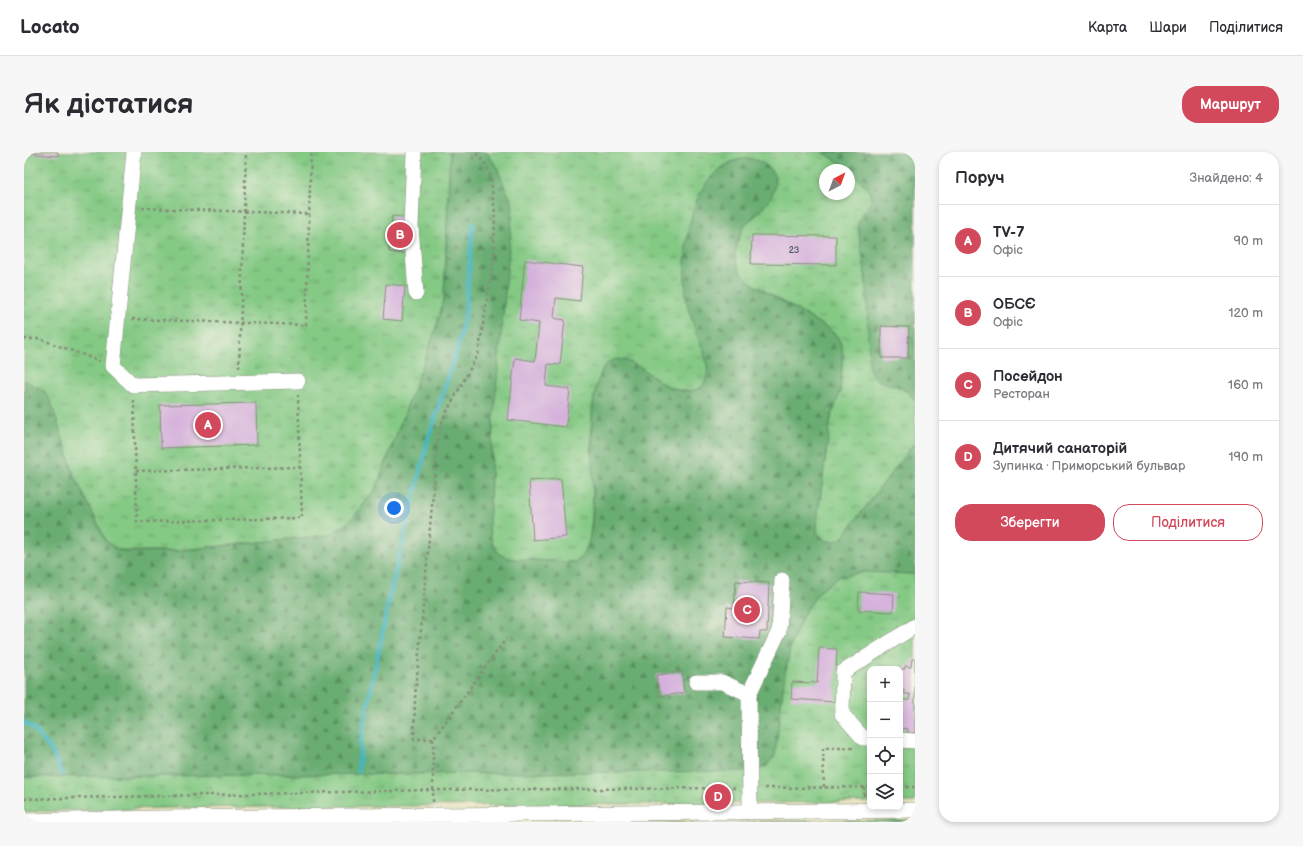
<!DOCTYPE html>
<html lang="uk">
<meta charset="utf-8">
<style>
:root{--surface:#fff;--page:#f7f7f7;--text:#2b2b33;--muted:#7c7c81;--line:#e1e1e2;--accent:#d1495b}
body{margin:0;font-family:"Balsamiq Sans",sans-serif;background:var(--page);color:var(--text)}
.controls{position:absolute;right:12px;bottom:12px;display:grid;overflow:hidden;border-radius:8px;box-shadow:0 2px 6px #0003}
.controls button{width:36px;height:36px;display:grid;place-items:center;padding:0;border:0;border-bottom:1px solid var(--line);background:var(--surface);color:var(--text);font:20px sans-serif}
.compass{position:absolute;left:795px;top:12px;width:36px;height:36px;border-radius:50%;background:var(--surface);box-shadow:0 2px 6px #0003;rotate:41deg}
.you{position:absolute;left:370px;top:356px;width:14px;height:14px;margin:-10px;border:3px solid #fff;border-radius:50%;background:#1a73e8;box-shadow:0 0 0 6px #1a73e833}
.badge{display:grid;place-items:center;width:26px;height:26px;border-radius:50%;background:var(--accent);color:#fff;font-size:13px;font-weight:700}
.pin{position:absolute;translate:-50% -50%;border:2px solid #fff;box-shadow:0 1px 4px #0006}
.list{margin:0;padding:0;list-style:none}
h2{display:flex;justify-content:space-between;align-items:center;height:52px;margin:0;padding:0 16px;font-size:17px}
h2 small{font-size:13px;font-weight:400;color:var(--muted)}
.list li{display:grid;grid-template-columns:26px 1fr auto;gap:12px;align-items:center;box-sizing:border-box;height:72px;padding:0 16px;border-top:1px solid var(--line)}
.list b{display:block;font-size:15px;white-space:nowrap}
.list p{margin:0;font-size:13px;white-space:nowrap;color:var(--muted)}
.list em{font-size:13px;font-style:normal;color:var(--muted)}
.actions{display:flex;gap:8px;padding:12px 16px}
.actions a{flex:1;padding:9px 0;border:1px solid var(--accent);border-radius:16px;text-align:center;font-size:14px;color:var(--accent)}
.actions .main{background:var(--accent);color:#fff}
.icon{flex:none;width:22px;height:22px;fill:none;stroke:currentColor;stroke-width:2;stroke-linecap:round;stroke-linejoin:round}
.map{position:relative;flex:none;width:891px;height:670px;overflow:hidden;border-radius:16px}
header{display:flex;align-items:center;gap:24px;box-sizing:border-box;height:56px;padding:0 20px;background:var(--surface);border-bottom:1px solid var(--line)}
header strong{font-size:19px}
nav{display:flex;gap:22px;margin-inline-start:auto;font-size:14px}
.intro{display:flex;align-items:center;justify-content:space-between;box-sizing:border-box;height:96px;padding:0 24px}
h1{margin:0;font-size:28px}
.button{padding:10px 18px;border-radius:16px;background:var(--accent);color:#fff;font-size:14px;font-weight:700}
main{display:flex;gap:24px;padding:0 24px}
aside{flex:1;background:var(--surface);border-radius:16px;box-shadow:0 2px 6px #0003}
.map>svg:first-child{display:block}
.grass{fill:url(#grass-tufts);stroke:#52835c;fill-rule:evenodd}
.forest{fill:url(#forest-firs);stroke:#457553}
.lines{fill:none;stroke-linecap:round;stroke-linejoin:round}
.stream{stroke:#45b5bd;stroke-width:4.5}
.building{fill:#d5b1dc}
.minor-casing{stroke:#838f79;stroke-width:16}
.path{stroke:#838f79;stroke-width:2.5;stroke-dasharray:3 3;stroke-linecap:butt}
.minor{stroke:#fff;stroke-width:15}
.labels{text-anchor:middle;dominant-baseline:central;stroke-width:4;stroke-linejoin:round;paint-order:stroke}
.number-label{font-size:9px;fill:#4c5a5e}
</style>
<header>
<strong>Locato</strong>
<nav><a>Карта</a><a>Шари</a><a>Поділитися</a></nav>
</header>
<div class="intro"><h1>Як дістатися</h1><a class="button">Маршрут</a></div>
<main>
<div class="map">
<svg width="891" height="670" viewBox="0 0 891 670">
<defs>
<pattern id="grass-tufts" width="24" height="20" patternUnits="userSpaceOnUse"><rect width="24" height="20" fill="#84c984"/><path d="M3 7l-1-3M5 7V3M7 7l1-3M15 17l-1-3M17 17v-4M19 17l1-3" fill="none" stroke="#6ba46d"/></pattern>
<pattern id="forest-firs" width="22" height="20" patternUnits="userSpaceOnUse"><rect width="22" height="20" fill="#6bad72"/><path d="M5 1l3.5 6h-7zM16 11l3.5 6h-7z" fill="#578e5e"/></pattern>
</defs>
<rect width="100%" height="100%" fill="#f7f3e8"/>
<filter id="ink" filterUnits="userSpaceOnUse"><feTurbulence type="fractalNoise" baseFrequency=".025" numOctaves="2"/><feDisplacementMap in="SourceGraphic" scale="8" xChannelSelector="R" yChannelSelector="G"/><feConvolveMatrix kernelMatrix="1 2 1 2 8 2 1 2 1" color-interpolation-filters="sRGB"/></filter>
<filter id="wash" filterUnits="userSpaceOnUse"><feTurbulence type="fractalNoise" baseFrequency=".012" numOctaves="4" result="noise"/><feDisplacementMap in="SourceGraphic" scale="16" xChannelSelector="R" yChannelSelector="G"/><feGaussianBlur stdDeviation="0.9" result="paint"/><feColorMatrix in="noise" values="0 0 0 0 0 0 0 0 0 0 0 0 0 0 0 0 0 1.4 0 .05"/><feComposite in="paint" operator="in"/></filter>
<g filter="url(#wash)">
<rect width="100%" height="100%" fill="#e7e1be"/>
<!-- grass -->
<g class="grass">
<path d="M0,0H426L420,144L415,166L407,191L352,337L338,355L323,372L305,383L150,399H104L92,397L82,389L51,325L27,251L21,240L0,228Z"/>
<path d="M462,0H798C817,10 843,25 848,48L845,54L837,62L840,110L856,229L871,233L885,241L891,249V290L817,387L809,390L800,388L793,380V369L807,265L816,240L819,204L818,194L805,177L734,135L721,126L714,117L711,102L713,92L718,79L723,71L736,60L719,6L705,11L692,20C685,50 678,79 671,109C669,120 663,137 663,148C662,167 702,226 673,237C664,241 652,238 643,234C630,228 616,215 602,208L579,216C572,232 568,249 568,267C566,299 570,330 568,362C567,376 567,392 558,404C557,406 554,408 551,410L487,407L475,402L468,391L465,377L469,271L472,13ZM801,18H825V42H801Z"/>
<path d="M841,420L891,422V650H876V517H846V650L138,656L0,660V625L730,619L761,521L768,489L780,461L795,440L814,425Z"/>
<path d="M891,668V670H624Z"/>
</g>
<!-- forest -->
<g class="forest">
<path d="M426,0H462L472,13L489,54L469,271L465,377L468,391L475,402L487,407L551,410C553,408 556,407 558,404C577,381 566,297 568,265C569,250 571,235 577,221C591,188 624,223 641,233C649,237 661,241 669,239C675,237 679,235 681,229C688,213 678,196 672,181C669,171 665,160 663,150C661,143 662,136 661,129C660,95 665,40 695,18C707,9 722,3 737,10C744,14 751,20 751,29C751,54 727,61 718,79C712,90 709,103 714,115C715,118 718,123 721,125C729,134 742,140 752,146C770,156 788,167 805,177L813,184L818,194L819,204L816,240L807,265L793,369V380L800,388L809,390L817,387L891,290V422L841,420L814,425L795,440L780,461L768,489L761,521L751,603L743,614L730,619L0,625V228L21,240L27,251L51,325L82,389L92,397L104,400L150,399L305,383L323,372L338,355L352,337L407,191L415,166L420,144Z"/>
<path d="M798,0H891V249C889,246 888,243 885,241C871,227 851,238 845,214C844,183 844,152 841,122C840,106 835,89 834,73C834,60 852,54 846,41C845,39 843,36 841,34C829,19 815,9 798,0Z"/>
</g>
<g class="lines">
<!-- stream -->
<g class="stream">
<path d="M0,570L9,576L27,598L38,622"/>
<path d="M334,620L337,586L367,438L404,288L435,191L441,162L449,72"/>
</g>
</g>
<g id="blocks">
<!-- building -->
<g class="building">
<path d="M0,0H34V4L0,1Z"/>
<path d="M368,64L387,66L384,102L365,100Z"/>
<path d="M728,83L812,84V113L727,112Z"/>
<path d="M501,108L559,115L556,149L532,146L530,166L541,168L536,213L524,212L522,234L546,237L542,275L484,268L491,206L511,209L515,171L495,168Z"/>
<path d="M362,132L381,134L378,169L359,167Z"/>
<path d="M857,174L885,175L884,206H857Z"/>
<path d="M232,251L233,293L137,296L136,253Z"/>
<path d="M537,327L542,385L509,388L505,329Z"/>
<path d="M712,429L745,431L743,480H736L735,487L701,485L703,455L710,456Z"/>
<path d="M835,440L870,442L869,460L834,458Z"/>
<path d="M795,496L813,497L811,550L767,547L768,530L793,531Z"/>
<path d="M888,507H891V581H884V577L876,576V548H885L886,542H880V538H876V517H881V514L887,515Z"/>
<path d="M658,520L660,541L635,544L632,523Z"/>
</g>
</g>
</g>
<g filter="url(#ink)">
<use href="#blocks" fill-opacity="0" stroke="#838f79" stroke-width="1"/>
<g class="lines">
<!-- minor casing -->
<g class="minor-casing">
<g id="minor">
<path d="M110,0L89,214L109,233L274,229"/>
<path d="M390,0L387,74L392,141"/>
<path d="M672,530H698L725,542"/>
<path d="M846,586H839L818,562L819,520L891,474"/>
<path d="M876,588L891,589"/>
<path d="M726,660L725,542L755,479L758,428"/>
<path d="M0,669L135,666L891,658"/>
</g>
</g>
<!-- path -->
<g class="path">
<path d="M118,56L285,62"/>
<path d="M108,167L282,173L287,0"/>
<path d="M0,187H16L76,209"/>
<path d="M215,216L222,0"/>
<path d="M110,248L113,370L278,366L274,243"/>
<path d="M112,319L276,315"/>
<path d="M409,587H390L391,546L414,284L419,267L454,202L456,191L470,106L471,61L466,23L462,13L451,0"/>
<path d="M800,635L799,596H829"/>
<path d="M840,635V645"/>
<path d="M876,635H891"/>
<path d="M741,636L846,635"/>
<path d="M0,647L409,638L712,636"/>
<path d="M409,650V587L482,487"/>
</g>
<!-- minor -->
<use href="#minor" class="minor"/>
</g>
</g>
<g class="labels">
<!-- number labels -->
<g class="number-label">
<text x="770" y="98">23</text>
</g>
</g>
</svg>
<div class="controls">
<button>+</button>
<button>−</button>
<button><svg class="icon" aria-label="locate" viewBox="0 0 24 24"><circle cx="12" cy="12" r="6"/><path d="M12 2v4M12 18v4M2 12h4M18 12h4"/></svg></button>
<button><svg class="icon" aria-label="layers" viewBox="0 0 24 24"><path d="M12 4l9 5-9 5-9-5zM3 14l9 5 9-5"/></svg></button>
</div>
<svg class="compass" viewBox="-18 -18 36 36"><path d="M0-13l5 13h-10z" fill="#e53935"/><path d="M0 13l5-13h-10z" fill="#7c7c81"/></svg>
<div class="you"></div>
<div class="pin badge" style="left:184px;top:273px">A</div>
<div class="pin badge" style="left:376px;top:83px">B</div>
<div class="pin badge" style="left:723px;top:458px">C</div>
<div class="pin badge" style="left:694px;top:645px">D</div>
</div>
<aside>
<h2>Поруч<small>Знайдено: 4</small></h2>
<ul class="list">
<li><span class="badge">A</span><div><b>TV-7</b><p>Офіс</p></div><em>90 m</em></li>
<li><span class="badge">B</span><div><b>ОБСЄ</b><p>Офіс</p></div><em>120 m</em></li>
<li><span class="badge">C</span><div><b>Посейдон</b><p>Ресторан</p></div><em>160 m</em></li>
<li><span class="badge">D</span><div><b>Дитячий санаторій</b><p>Зупинка · Приморський бульвар</p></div><em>190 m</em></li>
</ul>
<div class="actions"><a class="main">Зберегти</a><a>Поділитися</a></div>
</aside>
</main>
